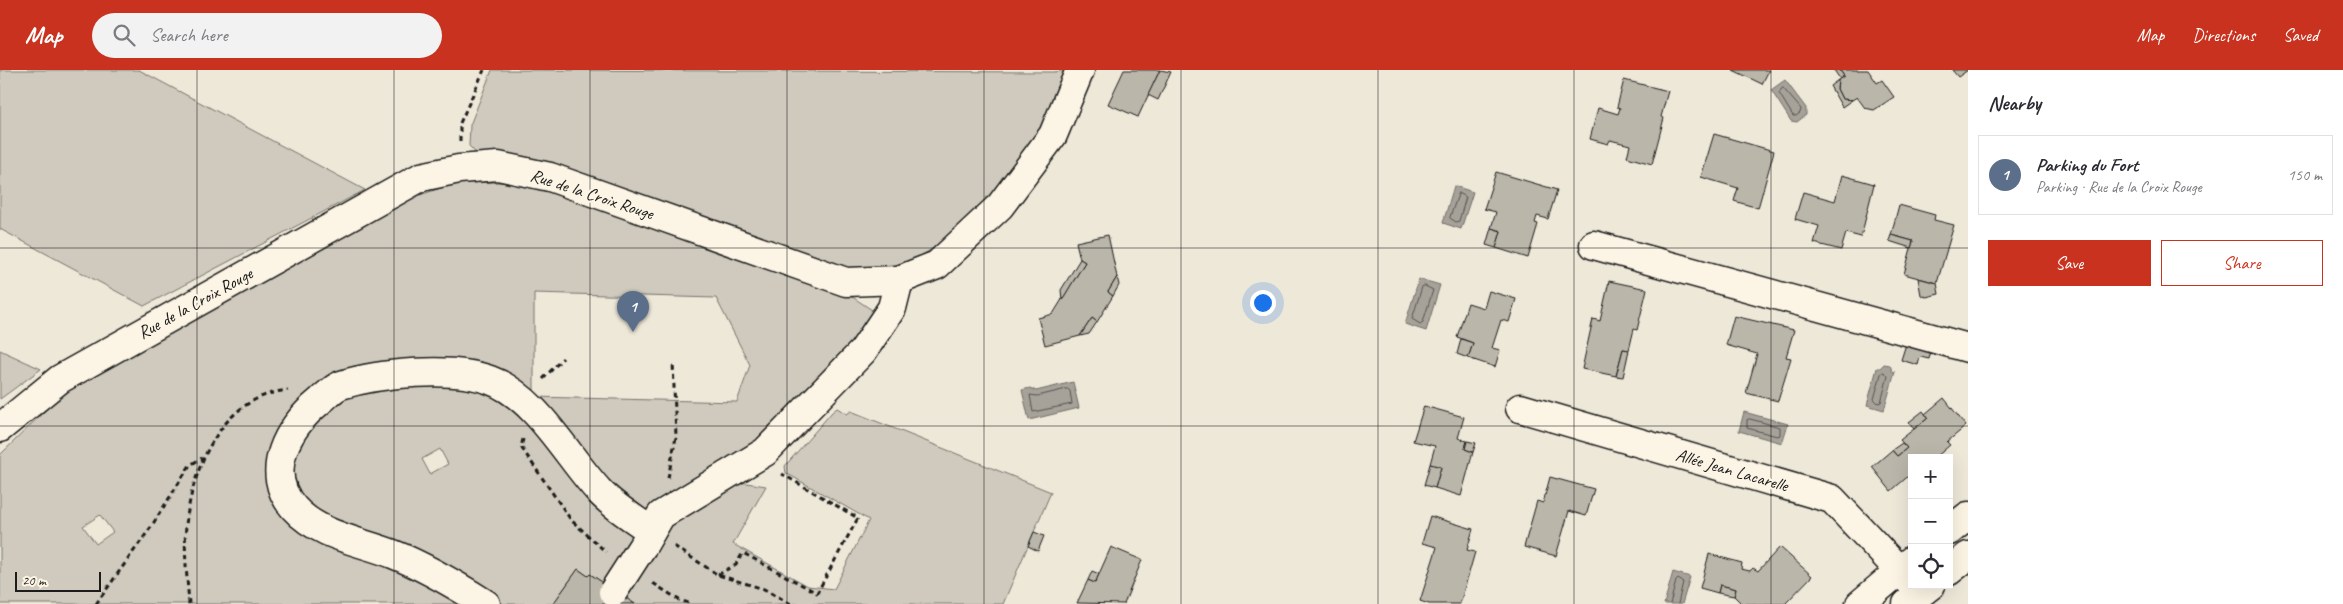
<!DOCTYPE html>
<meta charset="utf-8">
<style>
:root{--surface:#fff;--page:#f2f2f3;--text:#2b2b33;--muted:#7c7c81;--line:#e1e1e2;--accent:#c8321e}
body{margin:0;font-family:Caveat,sans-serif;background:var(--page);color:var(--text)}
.controls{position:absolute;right:15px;bottom:15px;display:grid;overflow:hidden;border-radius:0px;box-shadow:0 5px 20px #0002}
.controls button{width:45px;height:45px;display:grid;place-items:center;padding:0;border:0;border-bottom:1px solid var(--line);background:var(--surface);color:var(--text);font:25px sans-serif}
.scale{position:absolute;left:15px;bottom:12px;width:86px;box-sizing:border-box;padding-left:5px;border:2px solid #1c1c1c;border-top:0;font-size:14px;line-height:18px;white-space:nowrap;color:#1c1c1c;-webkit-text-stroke:4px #fcf5e5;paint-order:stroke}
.you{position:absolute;left:1262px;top:232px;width:18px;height:18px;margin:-12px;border:4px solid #fff;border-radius:50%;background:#1a73e8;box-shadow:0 0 0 8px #1a73e833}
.badge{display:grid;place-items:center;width:32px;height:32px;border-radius:50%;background:var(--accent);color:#fff;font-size:16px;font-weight:700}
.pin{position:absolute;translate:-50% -41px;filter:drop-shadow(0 1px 2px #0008)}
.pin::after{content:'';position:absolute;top:26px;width:18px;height:15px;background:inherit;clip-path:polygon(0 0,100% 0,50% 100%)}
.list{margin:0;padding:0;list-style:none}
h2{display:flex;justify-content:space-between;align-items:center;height:65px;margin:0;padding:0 20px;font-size:21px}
h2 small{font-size:16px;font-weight:400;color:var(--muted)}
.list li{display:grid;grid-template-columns:32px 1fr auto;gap:15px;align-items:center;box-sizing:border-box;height:80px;margin:0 10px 10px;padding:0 10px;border:1px solid var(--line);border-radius:0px}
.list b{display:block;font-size:19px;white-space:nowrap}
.list p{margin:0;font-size:16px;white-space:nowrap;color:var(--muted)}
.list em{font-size:16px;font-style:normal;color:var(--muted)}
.actions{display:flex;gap:10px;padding:15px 20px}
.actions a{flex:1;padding:11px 0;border:1px solid var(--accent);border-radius:0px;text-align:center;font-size:18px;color:var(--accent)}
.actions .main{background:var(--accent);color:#fff}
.icon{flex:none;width:28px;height:28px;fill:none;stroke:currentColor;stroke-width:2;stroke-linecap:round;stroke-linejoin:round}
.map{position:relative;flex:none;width:1968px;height:534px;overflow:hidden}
header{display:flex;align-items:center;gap:30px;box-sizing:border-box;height:70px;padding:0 25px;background:var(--accent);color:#fff}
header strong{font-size:24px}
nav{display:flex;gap:28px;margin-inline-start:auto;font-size:18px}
.search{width:350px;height:45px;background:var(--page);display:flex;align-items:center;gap:12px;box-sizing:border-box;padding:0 18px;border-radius:28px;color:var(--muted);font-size:19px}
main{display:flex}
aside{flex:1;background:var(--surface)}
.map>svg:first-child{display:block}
.green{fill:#cfcabd;stroke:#76736c;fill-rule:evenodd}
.water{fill:#a7a299;stroke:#6f6c67}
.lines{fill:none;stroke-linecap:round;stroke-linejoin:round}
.shore{stroke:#54524e;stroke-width:1}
.building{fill:#bab6aa;stroke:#1c1c1c}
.minor-casing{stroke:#1c1c1c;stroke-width:31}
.major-casing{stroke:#1c1c1c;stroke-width:31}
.path{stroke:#1c1c1c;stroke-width:3;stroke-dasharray:5 4;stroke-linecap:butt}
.minor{stroke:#fcf5e5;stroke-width:28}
.major{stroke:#fcf5e5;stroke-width:28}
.minor-bridge-casing{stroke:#1c1c1c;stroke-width:31;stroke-linecap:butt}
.minor-bridge{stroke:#fcf5e5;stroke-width:28}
.grid{fill:none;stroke:#1c1c1c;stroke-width:1;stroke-opacity:0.55}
.labels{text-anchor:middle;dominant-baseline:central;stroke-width:4.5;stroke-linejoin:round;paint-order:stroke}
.street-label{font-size:18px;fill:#1c1c1c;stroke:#fcf5e5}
</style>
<header>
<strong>Map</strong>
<div class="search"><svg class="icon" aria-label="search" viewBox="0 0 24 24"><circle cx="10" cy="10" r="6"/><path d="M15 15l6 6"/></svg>Search here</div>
<nav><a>Map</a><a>Directions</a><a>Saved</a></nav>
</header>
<main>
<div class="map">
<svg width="1968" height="534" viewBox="0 0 1968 534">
<rect width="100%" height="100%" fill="#eee8d9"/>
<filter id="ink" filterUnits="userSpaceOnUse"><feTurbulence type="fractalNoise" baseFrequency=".02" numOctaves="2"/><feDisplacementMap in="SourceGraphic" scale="10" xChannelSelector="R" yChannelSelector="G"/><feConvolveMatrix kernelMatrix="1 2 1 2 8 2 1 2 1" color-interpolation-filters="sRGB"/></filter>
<g filter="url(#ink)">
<!-- green -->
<g class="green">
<path d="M0,0H139L365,120L144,236L0,159Z"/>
<path d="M492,0L1054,2L1070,0L1054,42L997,124L962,159L915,190L895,195L852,199L822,192L505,90L477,84L469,76L470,55Z"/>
<path d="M510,112L579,130L718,183L854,228L872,240L874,248L733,411L766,416L733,474L808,516L834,519L869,450L786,403L785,396L832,342L837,338L847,344L851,341L1051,422L1003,534H635L590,504L588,506L578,499L553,534H0V385L59,327L115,292L402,131L456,113ZM534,223L716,228L750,295L737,332L534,327ZM440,379L448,394L430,404L422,389ZM100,445L113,462L96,474L83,456Z"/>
<path d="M0,280L41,299L0,329Z"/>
</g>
<!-- water -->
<g class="water">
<path d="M1785,10L1806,38V45L1797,52L1791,51L1771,20Z"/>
<path d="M1454,116L1473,122L1461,159L1443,153Z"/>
<path d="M1419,209L1440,215L1426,261L1405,254Z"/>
<path d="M1884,294L1890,295L1892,301L1895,302L1884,340L1867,335L1877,298H1880Z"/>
<path d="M1073,312L1079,338L1029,350L1022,320L1030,318L1036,321Z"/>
<path d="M1744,342L1788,354L1782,373L1739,361Z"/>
<path d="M1673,502L1690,507L1682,534H1664Z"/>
</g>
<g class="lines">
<!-- shore -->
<g class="shore">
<path d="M1783,18L1801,39L1800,43L1796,46H1793L1779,23Z"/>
<path d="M1459,123L1466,127L1459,151L1456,152L1450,148Z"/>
<path d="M1425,216L1433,220L1423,252L1420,254L1412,249L1422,217Z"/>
<path d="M1884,302L1888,306L1881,332L1878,333L1874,329L1881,304Z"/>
<path d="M1068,319L1070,321L1072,334L1033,342L1030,325L1037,326Z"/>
<path d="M1750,349L1780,357V365L1777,366L1747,358V350Z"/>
<path d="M1670,534L1676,511L1678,509L1683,512L1678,534"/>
</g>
</g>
<!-- building -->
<g class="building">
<path d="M1124,0H1160L1138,47L1108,34Z"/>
<path d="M1160,0L1171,2L1158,30L1148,25Z"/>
<path d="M1733,0H1769L1762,14Z"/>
<path d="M1834,0H1840L1844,6L1840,9Z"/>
<path d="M1840,0H1868L1877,13L1882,10L1894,27L1874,40L1865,38L1857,27L1852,30L1842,29L1837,19L1838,10L1844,6Z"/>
<path d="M1952,0H1968L1958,7Z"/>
<path d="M1624,10L1668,21L1661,47L1664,48L1652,94L1627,87L1630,75L1610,70L1608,74L1590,69L1598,38L1618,44L1620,38L1617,37Z"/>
<path d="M1838,10L1837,19L1842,29L1852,30L1842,37L1830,16Z"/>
<path d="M1714,64L1774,81L1758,138L1734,131L1738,118L1701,107Z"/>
<path d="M1496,102L1557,120L1548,149L1537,146L1535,153L1538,154L1528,188L1496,178L1501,161L1491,158L1496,142L1484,139Z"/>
<path d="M1842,105L1874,114L1861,167L1846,163L1841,180L1814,173L1819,156L1795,149L1803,122L1835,131Z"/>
<path d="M1899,135L1935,145L1934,150L1954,155L1937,213L1904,204L1913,171L1891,165Z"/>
<path d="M1491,158L1501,161L1496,178L1486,175Z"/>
<path d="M1108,165L1117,207L1108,222L1113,226L1097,252L1092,248L1080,266L1045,275L1038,248L1053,244L1085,192L1080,189L1076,172Z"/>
<path d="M1891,165L1913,171L1911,178L1889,171Z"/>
<path d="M1080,189L1085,192L1062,230L1061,220Z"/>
<path d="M1117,207L1119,215L1113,226L1108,222Z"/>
<path d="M1918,208L1937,213L1939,224L1926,227L1921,225Z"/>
<path d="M1609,211L1647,219L1637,260L1634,259L1629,280L1623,279L1616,306L1582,299L1593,249L1600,251Z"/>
<path d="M1489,221L1516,229L1509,252L1501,250L1492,278L1500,280L1495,297L1468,288L1473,273L1457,267L1468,233L1484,238Z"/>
<path d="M1734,246L1794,260L1786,287L1791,288L1778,331L1746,323L1757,284L1726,275Z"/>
<path d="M1092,248L1097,252L1089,264L1080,266Z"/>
<path d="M1461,269L1473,273L1468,288L1457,284Z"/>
<path d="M1906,274L1931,281L1929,289L1920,287L1918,295L1901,290Z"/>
<path d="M1623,279L1629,280L1623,307L1616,306Z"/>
<path d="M1944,328L1966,356L1947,372L1950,375L1935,388H1912V403L1891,421L1872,397L1892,380L1897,386L1907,378L1900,370L1928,348L1925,344Z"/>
<path d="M1424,336L1464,347L1458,368L1467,371L1465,379L1473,382L1461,426L1435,418L1441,397L1430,394L1435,376L1413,371Z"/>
<path d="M1923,341L1928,348L1914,359L1909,352Z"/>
<path d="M1467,371L1476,373L1473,382L1465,379Z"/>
<path d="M1902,373L1907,378L1897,386L1892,380Z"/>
<path d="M1430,394L1441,397L1435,418L1424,415Z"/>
<path d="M1550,407L1594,419L1586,446L1569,441L1556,486L1524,477L1537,431L1543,433Z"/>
<path d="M1430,446L1473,459L1467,480L1475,482L1460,534H1429L1420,531L1437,477L1422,473Z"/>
<path d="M1034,462L1044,466L1038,481L1028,476Z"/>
<path d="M1111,477L1142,490L1124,534L1077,533L1088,510L1095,513Z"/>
<path d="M1780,477L1812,506L1785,534H1742L1734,526L1736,519L1720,515L1718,523L1700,518L1709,484L1742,493L1741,499L1750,501L1753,498L1758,501Z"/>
<path d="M578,499L588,506L590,504L635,534H553Z"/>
<path d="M1092,501L1099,504L1095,513L1088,510Z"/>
<path d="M1720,515L1736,519L1734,526L1718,523Z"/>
</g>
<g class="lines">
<!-- minor casing -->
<g class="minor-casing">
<g id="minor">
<path d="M1594,175L1968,278"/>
<path d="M1520,338L1832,429L1912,514"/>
<path d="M0,358L60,309L421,107L459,99L498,96L550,107L846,212L899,210L937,195L1000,136L1053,65L1080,0"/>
<path d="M643,476L661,445L765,382L863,281L892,238L899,210"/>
<path d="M486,534C456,515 426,497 393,484C360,471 319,466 294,438C262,402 288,357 320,331C326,326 333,318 341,315C379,303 453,296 490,310C537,327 567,387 600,422C614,437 635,449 651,461"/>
</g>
</g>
<!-- major casing -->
<g class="major-casing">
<g id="major">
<path d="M1949,461L1968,446"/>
<path d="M1949,501L1968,486"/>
<path d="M1860,534L1912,490"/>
<path d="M1907,534L1931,515"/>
</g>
</g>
<!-- path -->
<g class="path">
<path d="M460,71V53L484,0"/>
<path d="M543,309L563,288"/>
<path d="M523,369L521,377L571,450L606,482"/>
<path d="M668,408L676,367L673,292"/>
<path d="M674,476L718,505L764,519L791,534"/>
<path d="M718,505L736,494L743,483L817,523L858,448L782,404"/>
<path d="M653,513L679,530L692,534"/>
<path d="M96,534L151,457L190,395L202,388"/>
<path d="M189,534C187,505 183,475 187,447C195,391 225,326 288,320"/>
</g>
<!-- minor -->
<use href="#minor" class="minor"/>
<!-- major -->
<use href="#major" class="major"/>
<!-- minor-bridge casing -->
<g class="minor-bridge-casing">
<path id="minor-bridge" d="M613,522L642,477"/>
</g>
<!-- minor-bridge -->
<use href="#minor-bridge" class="minor-bridge"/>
</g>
</g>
<!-- grid -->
<path class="grid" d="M197,0V534M394,0V534M590,0V534M787,0V534M984,0V534M1181,0V534M1378,0V534M1574,0V534M1771,0V534M0,178H1968M0,356H1968"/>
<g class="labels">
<!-- street labels -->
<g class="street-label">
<text transform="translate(592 124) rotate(18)">Rue de la Croix Rouge</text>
<text transform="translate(195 233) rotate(-29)">Rue de la Croix Rouge</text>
<text transform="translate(1732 400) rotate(16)">Allée Jean Lacarelle</text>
</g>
</g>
</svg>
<div class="controls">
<button>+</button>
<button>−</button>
<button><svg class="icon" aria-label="locate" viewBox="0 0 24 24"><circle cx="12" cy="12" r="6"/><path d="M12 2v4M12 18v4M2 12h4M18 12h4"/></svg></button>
</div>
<div class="scale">20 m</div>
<div class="you"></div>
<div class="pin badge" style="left:633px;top:262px;background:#5c6f8a">1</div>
</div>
<aside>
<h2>Nearby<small></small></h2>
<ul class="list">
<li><span class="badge" style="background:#5c6f8a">1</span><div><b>Parking du Fort</b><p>Parking · Rue de la Croix Rouge</p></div><em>150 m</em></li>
</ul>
<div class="actions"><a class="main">Save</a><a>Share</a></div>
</aside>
</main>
